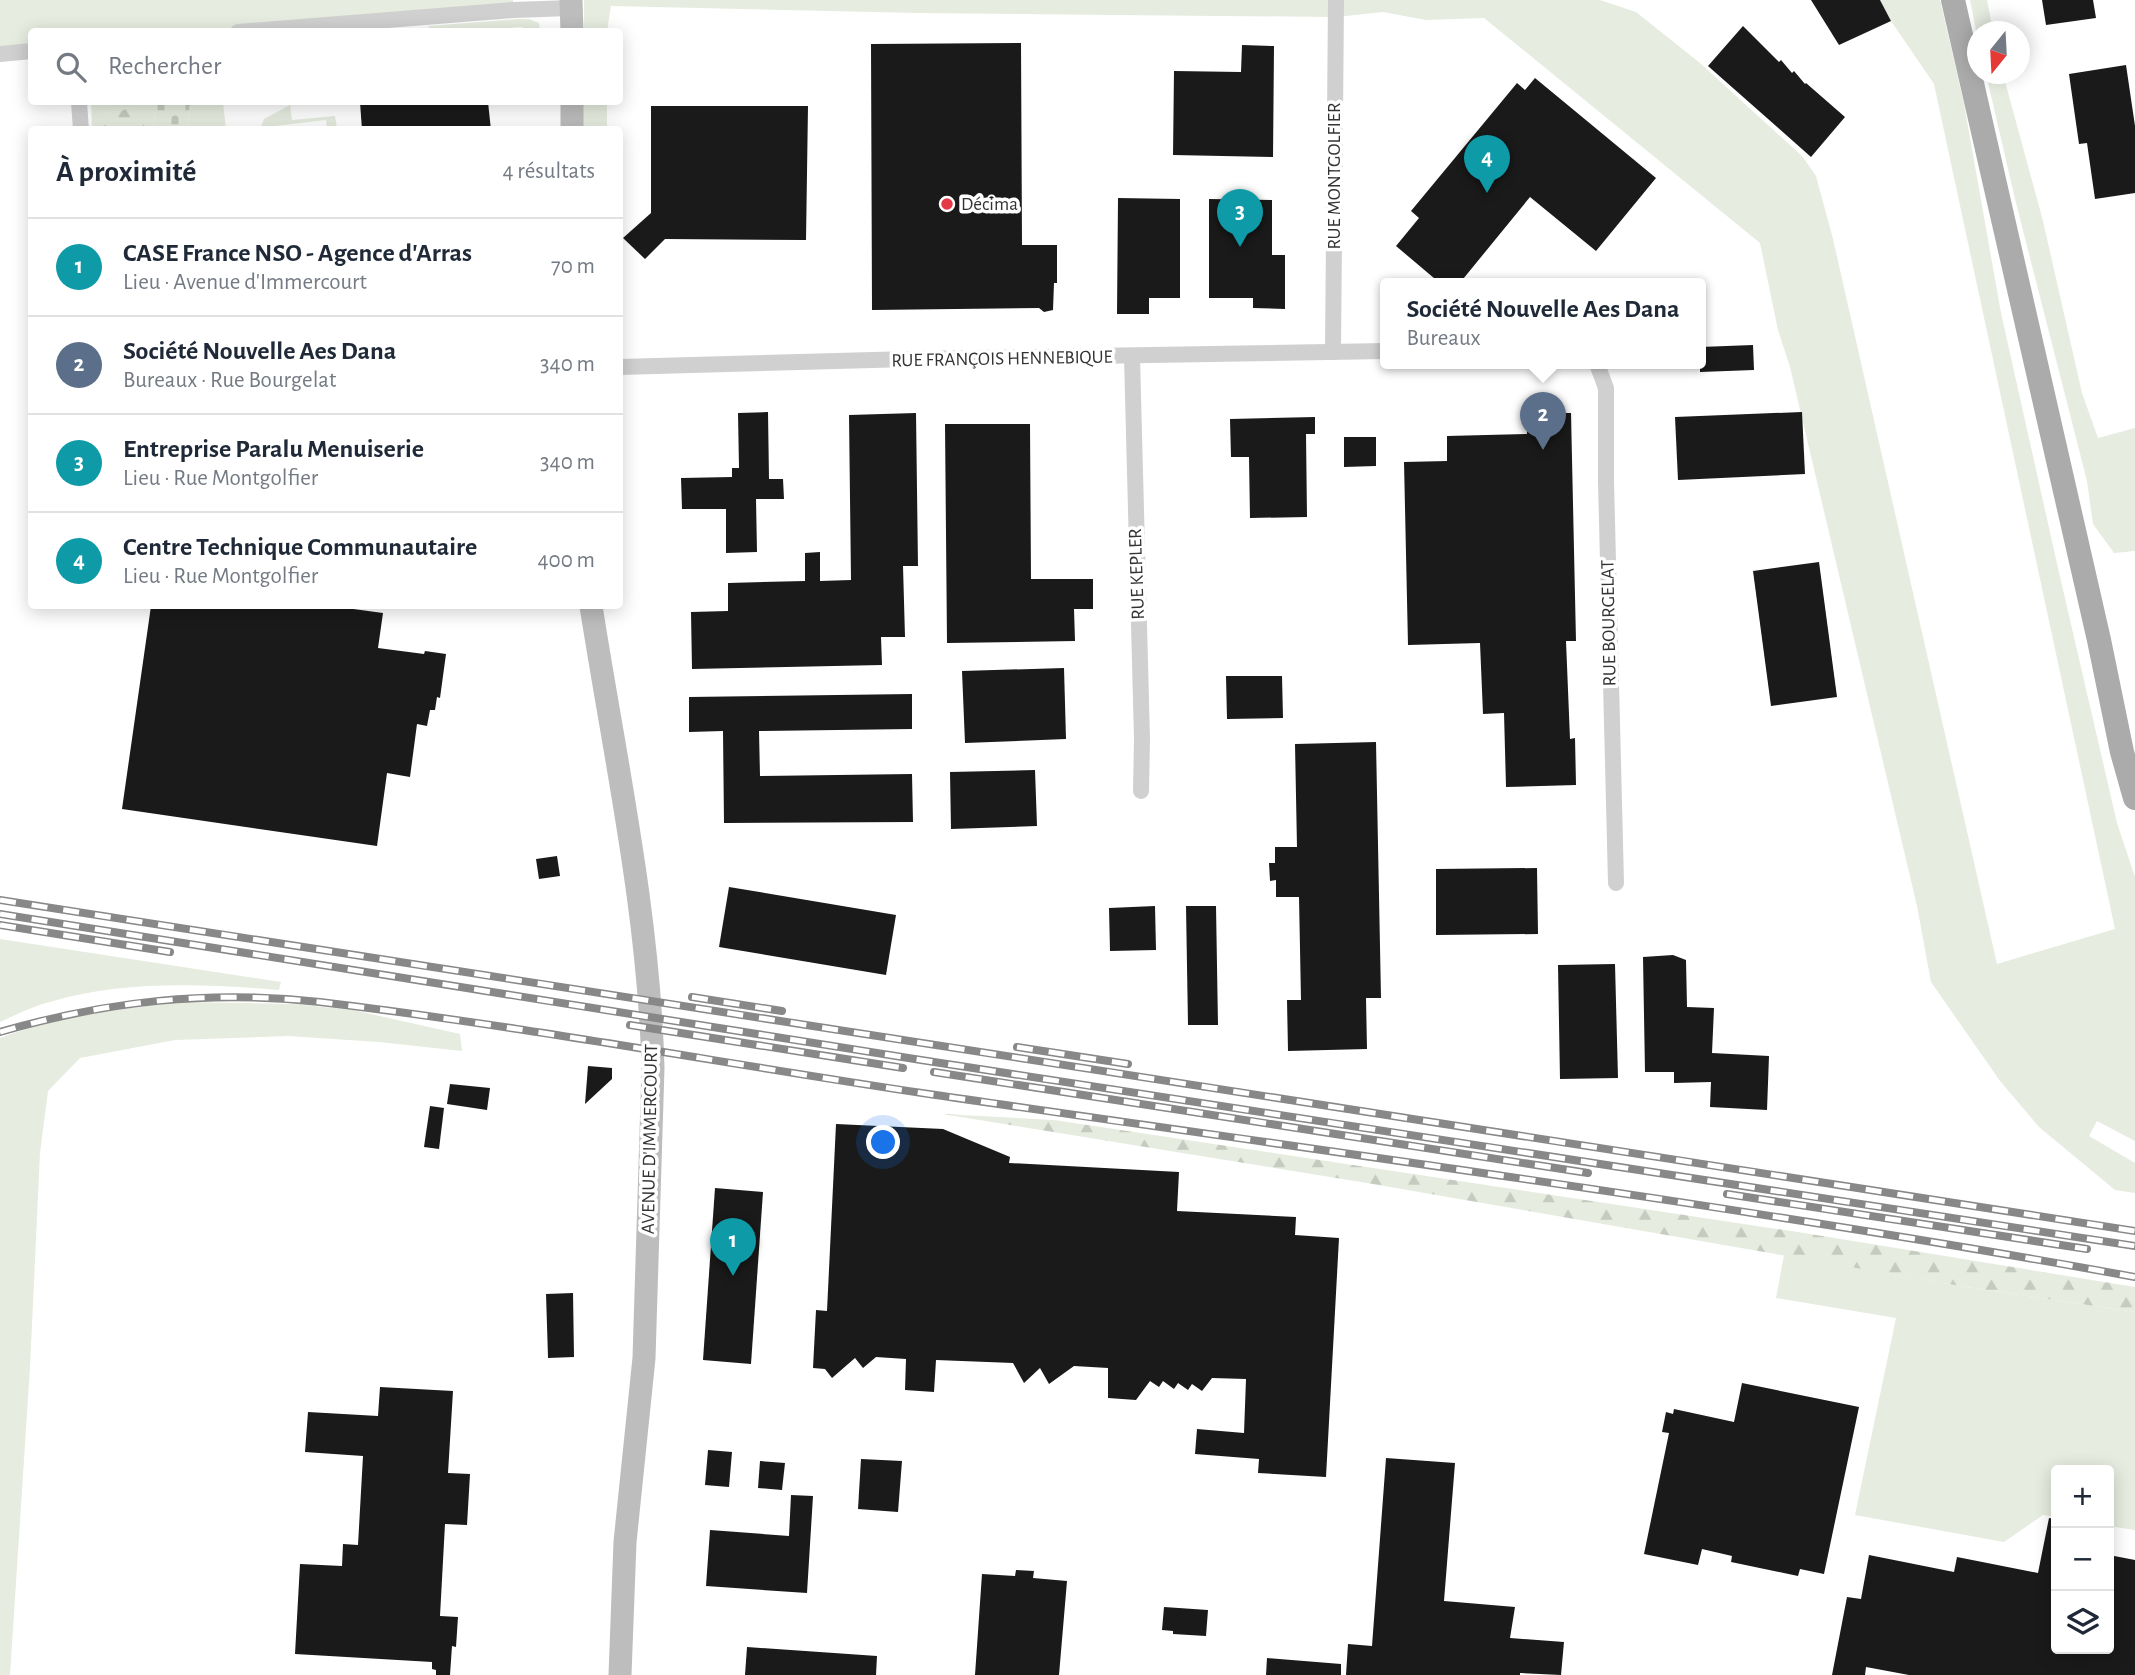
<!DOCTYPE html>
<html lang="fr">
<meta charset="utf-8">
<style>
:root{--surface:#fff;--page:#f6f6f7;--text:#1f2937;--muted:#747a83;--line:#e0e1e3;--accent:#e63946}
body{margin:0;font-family:"Alegreya Sans",sans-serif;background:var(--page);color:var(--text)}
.controls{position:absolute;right:21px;bottom:21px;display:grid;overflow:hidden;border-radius:7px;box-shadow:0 4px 18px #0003}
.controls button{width:63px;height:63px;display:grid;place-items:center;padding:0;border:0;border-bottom:2px solid var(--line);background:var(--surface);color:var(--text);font:35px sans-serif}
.compass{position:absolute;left:1967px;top:21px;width:63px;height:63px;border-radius:50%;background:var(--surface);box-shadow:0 4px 18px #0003;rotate:198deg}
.you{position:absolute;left:884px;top:1143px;width:24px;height:24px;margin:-18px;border:5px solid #fff;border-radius:50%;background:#1a73e8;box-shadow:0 0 0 10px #1a73e833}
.badge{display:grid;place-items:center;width:46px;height:46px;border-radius:50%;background:var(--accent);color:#fff;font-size:23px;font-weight:700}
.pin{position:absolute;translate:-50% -58px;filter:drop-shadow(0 2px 4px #0008)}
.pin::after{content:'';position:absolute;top:37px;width:24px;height:21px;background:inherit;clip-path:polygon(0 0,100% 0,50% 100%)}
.popup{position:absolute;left:1380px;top:278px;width:326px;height:91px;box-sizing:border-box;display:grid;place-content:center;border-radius:7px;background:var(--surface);filter:drop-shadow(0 2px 5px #0005);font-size:23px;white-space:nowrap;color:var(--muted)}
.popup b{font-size:26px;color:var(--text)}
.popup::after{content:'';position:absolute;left:50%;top:100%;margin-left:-14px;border:14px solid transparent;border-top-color:var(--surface)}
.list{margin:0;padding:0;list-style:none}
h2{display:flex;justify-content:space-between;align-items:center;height:91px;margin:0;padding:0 28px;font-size:30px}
h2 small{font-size:23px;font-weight:400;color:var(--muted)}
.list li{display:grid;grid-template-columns:46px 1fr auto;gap:21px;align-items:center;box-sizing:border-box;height:98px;padding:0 28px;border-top:2px solid var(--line)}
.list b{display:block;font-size:26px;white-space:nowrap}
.list p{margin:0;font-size:23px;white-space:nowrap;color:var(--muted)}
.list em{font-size:23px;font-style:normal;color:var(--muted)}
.icon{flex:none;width:38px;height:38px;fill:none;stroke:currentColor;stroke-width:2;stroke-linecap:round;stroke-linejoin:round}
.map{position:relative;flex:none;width:2135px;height:1675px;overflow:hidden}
.search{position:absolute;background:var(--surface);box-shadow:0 4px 18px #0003;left:28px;top:28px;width:595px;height:77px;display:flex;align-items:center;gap:18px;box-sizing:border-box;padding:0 24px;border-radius:7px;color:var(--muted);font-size:26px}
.panel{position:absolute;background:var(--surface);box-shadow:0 4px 18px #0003;left:28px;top:126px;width:595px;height:483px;border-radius:7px}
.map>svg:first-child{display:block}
.grass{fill:#e6ecdf}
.forest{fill:url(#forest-firs)}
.cemetery{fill:url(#cemetery-stones)}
.building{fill:#1a1a1a}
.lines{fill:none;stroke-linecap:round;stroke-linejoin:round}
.street{stroke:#d0d0d0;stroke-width:16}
.secondary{stroke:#bdbdbd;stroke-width:23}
.primary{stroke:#ababab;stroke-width:24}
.rail-casing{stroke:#888;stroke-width:8}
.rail{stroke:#fff;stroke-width:5;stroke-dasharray:16;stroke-linecap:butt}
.poi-dot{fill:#e63946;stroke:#fff;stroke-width:2.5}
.labels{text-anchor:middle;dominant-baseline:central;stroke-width:7;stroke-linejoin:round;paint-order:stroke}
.street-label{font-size:19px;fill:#333;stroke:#fff}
.poi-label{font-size:19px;fill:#333;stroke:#fff;text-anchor:start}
</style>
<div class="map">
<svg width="2135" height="1675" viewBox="0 0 2135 1675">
<defs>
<pattern id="forest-firs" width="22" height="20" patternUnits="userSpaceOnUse" patternTransform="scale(1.75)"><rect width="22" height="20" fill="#e6ecdf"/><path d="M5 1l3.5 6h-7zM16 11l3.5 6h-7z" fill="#c6cbc0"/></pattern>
<pattern id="cemetery-stones" width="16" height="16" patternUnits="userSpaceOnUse" patternTransform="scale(1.75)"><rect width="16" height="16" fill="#e6ecdf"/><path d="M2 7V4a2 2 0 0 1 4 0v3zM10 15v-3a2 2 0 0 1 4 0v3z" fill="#c6cbc0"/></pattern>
</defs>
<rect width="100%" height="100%" fill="#fff"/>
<!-- grass -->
<g class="grass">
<path d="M0,0H513V10L238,31L32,32L31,51L0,54Z"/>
<path d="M584,0H1600L1636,12L1700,63L1802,156L1816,176L1833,239L1997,964L2115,929L1934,84L1891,21L1880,0H1940L1964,104L2001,313L2058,568L2117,823L2135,877V1141L2097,1121L2089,1136L2135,1163V1193L2115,1190L2039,1127L2000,1081L1931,982L1917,906L1790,367L1778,330L1760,243L1484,18L1426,20L1383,12L1336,17L919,13L611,6L607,31L584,32Z"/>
<path d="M1970,0H1987L1993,31L1978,32L1977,35Z"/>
<path d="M517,19H529L539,23L540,31H528L521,27L463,31H427L429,26Z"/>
<path d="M1986,74H2003L2043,221L2082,393L2098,438L2135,428V551L2114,553L2093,524L2087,481L2015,199Z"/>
<path d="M91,102H137C133,104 130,107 126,109C110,116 100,106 92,129Z"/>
<path d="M190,102H223L226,129L187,130Z"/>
<rect x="583" y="102" width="24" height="27"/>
<path d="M290,105L292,120L335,116L337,129H327L326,120L275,126V129H260L264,119Z"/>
<path d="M0,939L281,982L279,990C204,984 123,980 50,1002C33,1006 16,1015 0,1022Z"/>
<path d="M184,1002L295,1004L353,1010L460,1034L462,1051L379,1042L288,1036L175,1040L80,1058L48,1091L40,1153L30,1367L10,1675H0V1038C62,1015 119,1009 184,1002Z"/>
<path d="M1784,1255L1960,1286L2135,1312V1530L2109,1526V1470H2056V1517L2043,1515L2004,1542L1855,1515L1896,1318L1776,1298Z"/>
</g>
<!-- forest -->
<g class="forest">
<path d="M137,102H157L153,129H92C99,106 110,116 126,109C130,107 133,104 137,102Z"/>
<path d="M942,1114L1054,1120L1804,1233L2135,1287V1312L1960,1286L1367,1183Z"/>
</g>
<!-- cemetery -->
<path class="cemetery" d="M157,102H190L187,129H153Z"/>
<!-- building -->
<g class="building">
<path d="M1811,0H1880L1891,21L1839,45Z"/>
<path d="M2042,0H2093L2096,18L2046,25Z"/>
<path d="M1743,26L1779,62L1781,60L1792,73L1794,71L1805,84L1806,83L1845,117L1811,157L1708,66Z"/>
<path d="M1021,43L1022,245H1057V283H1054L1053,310L1044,312L1039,308L872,310L871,44Z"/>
<path d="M1242,45L1274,46L1273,157L1173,155L1174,71L1241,72Z"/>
<path d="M2126,65L2135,126V193L2095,199L2087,143L2079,144L2069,74Z"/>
<path d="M1535,78L1656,178L1596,251L1530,197L1459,284H1441L1396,246L1419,218L1411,211L1517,83L1525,90Z"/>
<path d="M360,102H488L491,130H362Z"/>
<path d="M651,106H808L806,240L665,239L645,259L623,238L651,213Z"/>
<path d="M1118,198L1180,199V298H1149V314H1117Z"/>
<path d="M1209,199L1272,200V255H1285V309L1253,308V298H1209Z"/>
<path d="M1753,345L1754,370L1700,372V347Z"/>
<path d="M768,412L769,479H783L784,499H756L757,552L726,553V509H682L681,478L732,477V468H739L738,413Z"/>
<path d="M1802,412L1805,474L1678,480L1675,417Z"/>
<path d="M916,413L918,566H903L905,637H881L882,665L692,669L691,612L728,611V583L805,581V553L820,552V581L851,580L849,415Z"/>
<path d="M1546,413H1571L1576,641H1566L1570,739L1575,738L1576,785L1506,787L1504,713L1483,714L1480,643L1408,645L1404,462L1447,461V436L1527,434V426H1546Z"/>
<path d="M1315,417V434H1306L1307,517L1250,518L1249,457H1231L1230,419Z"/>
<path d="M945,424H1030L1031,579H1093V609H1074L1075,641L947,643Z"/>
<path d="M1344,437H1376V466L1344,467Z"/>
<path d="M1819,562L1837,697L1771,706L1753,571Z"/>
<path d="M151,606H331L383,613L378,648L424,654L425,651L446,654L440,698L437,697L435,710H430L427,726L417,724L410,777L387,773L377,846L122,809Z"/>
<path d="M1064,668L1066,739L965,743L962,671Z"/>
<path d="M1226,676H1282L1283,718L1227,719Z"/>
<path d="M912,694V729L759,731L760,776L912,774L913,822L724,823L723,731L689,732V697Z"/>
<path d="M1376,742L1381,998H1366L1367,1049L1288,1051L1287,1000H1301L1299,897H1276V880L1270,881L1269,863H1275V847H1297L1295,744Z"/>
<path d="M1035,770L1037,826L951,829L950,772Z"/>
<path d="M557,856L560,876L539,879L536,859Z"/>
<path d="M1537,868L1538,934L1436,935V869Z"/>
<path d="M729,887L896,915L886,975L719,947Z"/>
<path d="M1155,906L1156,950L1110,951L1109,908Z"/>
<path d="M1186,906H1216L1218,1025H1188Z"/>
<path d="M1673,955L1686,960L1687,1007L1714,1008L1712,1053L1769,1056L1767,1110L1710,1107L1711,1082L1674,1083V1072H1645L1643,957Z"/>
<path d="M1615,964L1618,1078L1560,1079L1558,965Z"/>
<path d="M588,1066L612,1068V1079L585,1104Z"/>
<path d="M450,1084L490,1088L487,1110L447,1104Z"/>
<path d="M430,1106L444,1108L439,1149L424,1147Z"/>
<path d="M836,1124L943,1129L1010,1157L1009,1163L1179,1172L1177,1211L1296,1217L1295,1235L1339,1238L1326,1477L1258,1473L1259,1459L1195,1454L1197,1429L1244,1433L1246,1379L1212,1378L1202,1391L1192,1384L1188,1390L1178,1383L1174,1389L1163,1381L1159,1387L1150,1381L1136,1400L1108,1398V1368L1074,1366L1049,1384L1040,1368L1024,1383L1013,1363L936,1360L934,1392L905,1390L906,1359L876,1357L863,1368L855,1358L832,1378L825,1369L813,1368L816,1310L827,1311Z"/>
<path d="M715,1188L763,1192L751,1364L703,1360Z"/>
<path d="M573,1293L574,1357L548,1358L546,1294Z"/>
<path d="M1742,1383L1859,1407L1824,1574L1800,1569L1798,1576L1731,1562L1732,1556L1702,1549L1698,1565L1644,1554L1669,1433L1662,1432L1666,1412L1673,1414L1674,1409L1734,1422Z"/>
<path d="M380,1387L453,1391L448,1473L470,1474L467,1525L445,1524L440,1616L458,1617L456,1647L452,1646L450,1675H436V1670L432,1669V1662L295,1654L300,1564L342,1566L343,1544L358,1545L363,1456L305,1452L308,1412L378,1416Z"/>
<path d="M708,1450L732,1452L729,1487L705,1485Z"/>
<path d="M1386,1458L1455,1463L1444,1601L1515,1607L1510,1638L1564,1642L1561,1675L1520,1673V1675H1346L1348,1644L1372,1646Z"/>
<path d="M861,1459L902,1461L898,1512L858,1509Z"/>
<path d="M760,1461L785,1463L782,1490L758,1488Z"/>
<path d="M791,1495L813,1496L807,1593L706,1586L710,1530L789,1536Z"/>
<path d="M2049,1518L2056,1519V1649H2109V1555L2135,1560V1675H1909L1866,1667L1865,1675H1832L1847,1597L1861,1599L1869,1555L1954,1572L1957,1557L2038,1573Z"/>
<path d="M1016,1570L1034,1571L1033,1578L1067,1581L1059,1675H975L982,1574L1015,1576Z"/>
<path d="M1164,1607L1208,1610L1206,1636L1173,1634V1631L1162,1630Z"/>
<path d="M747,1647L877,1656L876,1675H745Z"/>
<path d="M1267,1658L1341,1664V1675H1266Z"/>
</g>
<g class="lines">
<!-- street -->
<g class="street">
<path d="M238,32L513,10L571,8"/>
<path d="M0,54L32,51"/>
<path d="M79,102L81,130"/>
<path d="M1333,352L1336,0"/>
<path d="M1132,357L1142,739L1141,791"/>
<path d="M1597,364L1606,388V481L1616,883"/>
<path d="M620,367L910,359L1386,351"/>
</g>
<!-- secondary -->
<g class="secondary">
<path d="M571,0L572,32"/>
<path d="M572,102V130"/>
<path d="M591,606C615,759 649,913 653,1068L644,1358L625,1542L620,1675"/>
</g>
<!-- primary -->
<path class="primary" d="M1953,0L2099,640L2122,752L2135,798"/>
<!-- rail casing -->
<g class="rail-casing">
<g id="rail">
<path d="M0,900L2135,1231"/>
<path d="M0,914L921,1060L2135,1246"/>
<path d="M0,925L170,952"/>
<path d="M692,997L782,1011"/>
<path d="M630,1025L903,1068"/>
<path d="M0,1032C107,1001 209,990 320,1002C522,1026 721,1063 922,1093C1327,1152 1733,1204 2135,1277"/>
<path d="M1017,1047L1128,1064"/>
<path d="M934,1072L1588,1173"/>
<path d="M1727,1194L2087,1249"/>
</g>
</g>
<!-- rail -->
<use href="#rail" class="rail"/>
</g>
<!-- markers -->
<circle class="poi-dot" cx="947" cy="204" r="7"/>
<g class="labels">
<!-- street labels -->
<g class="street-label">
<text transform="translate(1334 176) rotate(-90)">RUE MONTGOLFIER</text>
<text transform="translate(1002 359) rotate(-1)">RUE FRANÇOIS HENNEBIQUE</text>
<text transform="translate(1137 574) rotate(-92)">RUE KEPLER</text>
<text transform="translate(1609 623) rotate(-91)">RUE BOURGELAT</text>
<text transform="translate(650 1139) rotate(-89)">AVENUE D'IMMERCOURT</text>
</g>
<!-- poi labels -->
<g class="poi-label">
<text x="961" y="204">Décima</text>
</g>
</g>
</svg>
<div class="controls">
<button>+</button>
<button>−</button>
<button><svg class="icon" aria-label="layers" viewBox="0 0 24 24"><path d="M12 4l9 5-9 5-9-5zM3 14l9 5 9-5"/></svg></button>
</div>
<svg class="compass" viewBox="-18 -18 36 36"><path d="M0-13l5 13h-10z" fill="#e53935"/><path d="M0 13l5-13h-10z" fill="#747a83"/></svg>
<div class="you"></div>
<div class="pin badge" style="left:733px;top:1276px;background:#0f9aa8">1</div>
<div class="pin badge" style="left:1543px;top:450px;background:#5c6f8a">2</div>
<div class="popup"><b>Société Nouvelle Aes Dana</b>Bureaux</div>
<div class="pin badge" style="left:1240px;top:247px;background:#0f9aa8">3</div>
<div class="pin badge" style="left:1487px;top:193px;background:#0f9aa8">4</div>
<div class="search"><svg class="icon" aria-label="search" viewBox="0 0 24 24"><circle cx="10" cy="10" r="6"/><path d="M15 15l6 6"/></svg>Rechercher</div>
<section class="panel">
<h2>À proximité<small>4 résultats</small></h2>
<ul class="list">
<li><span class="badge" style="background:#0f9aa8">1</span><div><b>CASE France NSO - Agence d'Arras</b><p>Lieu · Avenue d'Immercourt</p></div><em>70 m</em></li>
<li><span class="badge" style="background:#5c6f8a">2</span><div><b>Société Nouvelle Aes Dana</b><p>Bureaux · Rue Bourgelat</p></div><em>340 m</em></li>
<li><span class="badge" style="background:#0f9aa8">3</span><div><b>Entreprise Paralu Menuiserie</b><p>Lieu · Rue Montgolfier</p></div><em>340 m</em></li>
<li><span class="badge" style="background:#0f9aa8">4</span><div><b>Centre Technique Communautaire</b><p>Lieu · Rue Montgolfier</p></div><em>400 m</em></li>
</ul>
</section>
</div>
